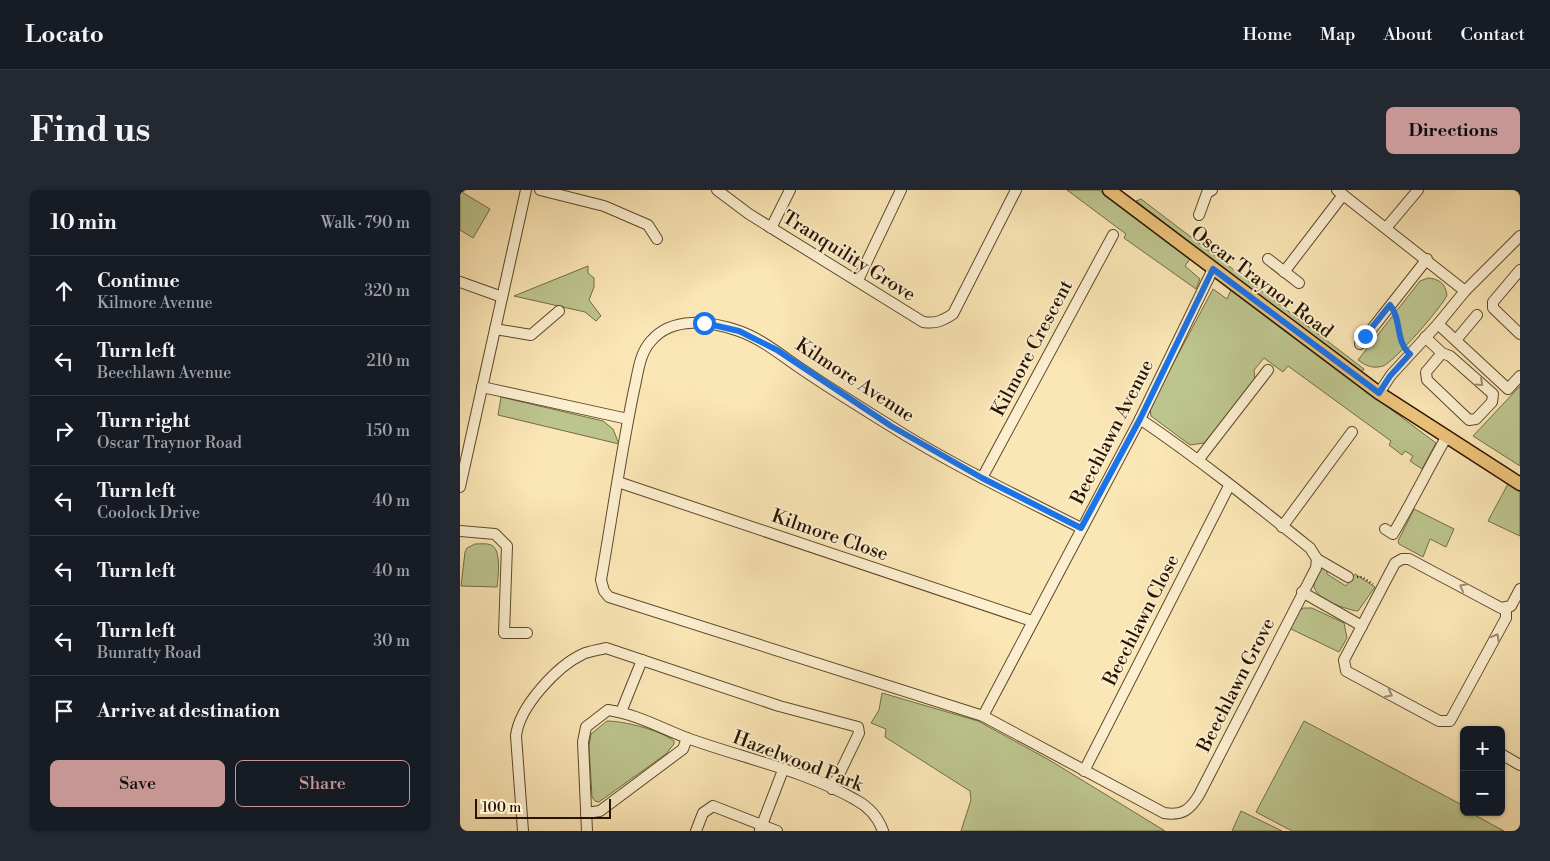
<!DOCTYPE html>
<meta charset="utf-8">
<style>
:root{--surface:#171b24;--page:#242831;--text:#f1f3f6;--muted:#9ea1a6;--line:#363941;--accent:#c59692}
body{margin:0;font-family:"Libre Bodoni",serif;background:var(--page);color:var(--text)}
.controls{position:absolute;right:15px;bottom:15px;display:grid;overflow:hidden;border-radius:8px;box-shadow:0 1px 4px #0004}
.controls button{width:45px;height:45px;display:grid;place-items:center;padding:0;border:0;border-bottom:1px solid var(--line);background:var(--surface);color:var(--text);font:25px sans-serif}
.scale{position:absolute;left:15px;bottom:12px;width:136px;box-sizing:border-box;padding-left:5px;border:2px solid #281400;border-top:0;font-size:14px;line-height:18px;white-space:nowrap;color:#281400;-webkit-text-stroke:4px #fcefcf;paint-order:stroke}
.stop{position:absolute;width:15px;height:15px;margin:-11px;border:4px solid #1a73e8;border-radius:50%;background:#fff}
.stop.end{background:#1a73e8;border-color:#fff;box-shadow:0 1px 5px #0008}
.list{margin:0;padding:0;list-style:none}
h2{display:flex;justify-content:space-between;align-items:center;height:65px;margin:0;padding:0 20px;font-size:21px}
h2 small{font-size:16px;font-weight:400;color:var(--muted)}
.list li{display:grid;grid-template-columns:32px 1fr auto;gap:15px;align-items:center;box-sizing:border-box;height:70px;padding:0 20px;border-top:1px solid var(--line)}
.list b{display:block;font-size:19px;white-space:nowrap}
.list p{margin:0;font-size:16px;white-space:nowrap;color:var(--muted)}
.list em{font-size:16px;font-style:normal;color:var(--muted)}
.actions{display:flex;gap:10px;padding:15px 20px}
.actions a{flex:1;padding:11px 0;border:1px solid var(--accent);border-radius:8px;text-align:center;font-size:18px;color:var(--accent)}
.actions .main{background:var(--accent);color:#111}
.icon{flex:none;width:28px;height:28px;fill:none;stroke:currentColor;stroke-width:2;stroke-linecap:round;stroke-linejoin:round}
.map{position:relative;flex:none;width:1060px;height:641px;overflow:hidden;border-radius:8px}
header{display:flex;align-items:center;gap:30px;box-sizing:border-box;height:70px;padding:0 25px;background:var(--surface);border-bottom:1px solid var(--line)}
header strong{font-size:24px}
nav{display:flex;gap:28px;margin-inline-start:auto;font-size:18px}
.intro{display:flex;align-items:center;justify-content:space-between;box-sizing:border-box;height:120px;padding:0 30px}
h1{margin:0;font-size:35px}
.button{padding:12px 22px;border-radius:8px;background:var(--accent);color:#111;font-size:18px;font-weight:700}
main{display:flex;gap:30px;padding:0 30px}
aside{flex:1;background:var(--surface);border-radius:8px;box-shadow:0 1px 4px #0004}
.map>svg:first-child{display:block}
.green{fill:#bdc58e;stroke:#726c47}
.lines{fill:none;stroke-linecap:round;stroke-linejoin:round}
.minor-casing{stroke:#5d482d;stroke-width:12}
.major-casing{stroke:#281400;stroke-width:15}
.path{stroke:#281400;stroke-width:2;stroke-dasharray:1 2.5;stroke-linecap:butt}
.minor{stroke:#fcefcf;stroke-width:10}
.major{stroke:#eec37a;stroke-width:12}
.oneway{stroke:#9d8c72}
.route{stroke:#1a73e8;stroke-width:6}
.labels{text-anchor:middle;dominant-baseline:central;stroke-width:4;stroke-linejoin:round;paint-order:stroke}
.street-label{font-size:19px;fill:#281400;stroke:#fcefcf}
</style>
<header>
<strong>Locato</strong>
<nav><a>Home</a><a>Map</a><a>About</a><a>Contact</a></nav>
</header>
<div class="intro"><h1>Find us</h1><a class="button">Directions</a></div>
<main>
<aside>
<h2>10 min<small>Walk · 790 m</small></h2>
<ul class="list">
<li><svg class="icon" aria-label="ahead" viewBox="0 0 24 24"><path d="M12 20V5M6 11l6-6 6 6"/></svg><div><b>Continue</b><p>Kilmore Avenue</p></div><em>320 m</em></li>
<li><svg class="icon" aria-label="left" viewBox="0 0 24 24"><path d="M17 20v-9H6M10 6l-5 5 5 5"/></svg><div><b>Turn left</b><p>Beechlawn Avenue</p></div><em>210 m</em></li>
<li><svg class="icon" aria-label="right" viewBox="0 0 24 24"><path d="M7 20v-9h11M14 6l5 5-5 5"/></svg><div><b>Turn right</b><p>Oscar Traynor Road</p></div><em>150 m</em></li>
<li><svg class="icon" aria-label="left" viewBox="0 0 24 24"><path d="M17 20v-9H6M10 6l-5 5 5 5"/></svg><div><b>Turn left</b><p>Coolock Drive</p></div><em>40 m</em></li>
<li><svg class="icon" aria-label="left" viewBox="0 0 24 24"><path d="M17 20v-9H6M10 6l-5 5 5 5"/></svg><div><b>Turn left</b></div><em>40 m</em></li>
<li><svg class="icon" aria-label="left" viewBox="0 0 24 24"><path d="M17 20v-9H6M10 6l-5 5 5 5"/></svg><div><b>Turn left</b><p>Bunratty Road</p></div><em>30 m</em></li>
<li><svg class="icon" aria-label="arrive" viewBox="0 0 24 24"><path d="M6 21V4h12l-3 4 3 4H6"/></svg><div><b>Arrive at destination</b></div></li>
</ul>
<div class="actions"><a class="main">Save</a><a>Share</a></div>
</aside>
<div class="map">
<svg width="1060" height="641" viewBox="0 0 1060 641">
<rect width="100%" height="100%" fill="#fbe6b5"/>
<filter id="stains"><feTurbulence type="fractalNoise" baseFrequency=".004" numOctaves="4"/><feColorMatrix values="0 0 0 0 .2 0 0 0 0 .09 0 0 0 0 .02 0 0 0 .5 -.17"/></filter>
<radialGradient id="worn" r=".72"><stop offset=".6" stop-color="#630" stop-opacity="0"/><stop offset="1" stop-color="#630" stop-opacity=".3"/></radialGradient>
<!-- green -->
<g class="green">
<path d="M607,0H639L730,69L725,76L740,89L736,99L664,48L666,44Z"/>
<path d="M0,1L30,19L13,48L0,40Z"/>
<path d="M681,9L904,179L901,183L676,11Z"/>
<path d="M128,76V83L134,88V97L129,110L141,126L136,131L125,122L54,106Z"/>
<path d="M968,88C979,89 985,93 987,105C983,116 934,172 923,176C913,179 906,176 898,170L960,91Z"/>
<path d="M753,99L767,109L771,100L976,253L962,279L950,271L953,266L945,261L942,265L929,255L931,251L828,176L823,182L804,168L794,180L795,191L744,253L730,255L691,226L690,217Z"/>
<path d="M1060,196V276L1013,246Z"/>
<path d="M41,207L143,231L153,239L159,254L38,225Z"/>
<path d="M1048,294L1060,302V346L1028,331Z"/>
<path d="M954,319L994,339L986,357L970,349L963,367L939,354L938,351Z"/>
<path d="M15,354C20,354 27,353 31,355C42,359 38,388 37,397L1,396L5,362L7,358Z"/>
<path d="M863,377L867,379V384L886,396L895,384L915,397L898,421C887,420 855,409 854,396C853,389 859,382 863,377Z"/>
<path d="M843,418H852L884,433L887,448L879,462L829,438L836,425Z"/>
<path d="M422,503L518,531L591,571L705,641H501L511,610L510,601L425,547L426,539L411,533L419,520Z"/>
<path d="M147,531C164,531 200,540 214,551V554L206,564L139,612L135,611L132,607L129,556L131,544Z"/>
<path d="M844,531L1004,616V622H1009L1044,641H832L796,622Z"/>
<path d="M781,621L822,641H772Z"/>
</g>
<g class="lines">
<!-- minor casing -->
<g class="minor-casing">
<g id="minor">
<path d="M80,0L144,16L188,35L197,49"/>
<path d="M257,0L289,24L463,132C476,134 482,131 493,124L556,0"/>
<path d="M877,0L1005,101"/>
<path d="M739,25L747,3L752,0"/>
<path d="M311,38L330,0"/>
<path d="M926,38L958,0"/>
<path d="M808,69L839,93"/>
<path d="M1060,80L1033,112V118L1060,144"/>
<path d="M824,82L883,5"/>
<path d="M398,90L441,0"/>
<path d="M0,92L42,107"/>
<path d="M978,134L1048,199L1060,186"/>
<path d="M35,139L71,145L99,121"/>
<path d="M965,147L982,163L990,166L1033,204L1032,212L1016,229L1009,230L967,190L966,182L982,163"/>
<path d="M996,150L1017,125"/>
<path d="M900,154L967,69"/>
<path d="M22,197L168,229"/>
<path d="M919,203L931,185L978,134L1005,101L1060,46"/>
<path d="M680,229C739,269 794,313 850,358L857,369L888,387"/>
<path d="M739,269L808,180"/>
<path d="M522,288L653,45"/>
<path d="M158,292L572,431"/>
<path d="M0,297L66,0"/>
<path d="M822,337L892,242"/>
<path d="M621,338C556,305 490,274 429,235C400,217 371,199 343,180C322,166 302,149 279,141C250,131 212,126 191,151C179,164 178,184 174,200C161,263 152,327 141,390L144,401L149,407L523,526L704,623C722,626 730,620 739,605L856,378L857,369"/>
<path d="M925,339L933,344C952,312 968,279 987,246"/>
<path d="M0,341L35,344L47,356L44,443H67"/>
<path d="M842,402L902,436"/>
<path d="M1046,419V428L990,531H979L886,481L884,470L935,373L942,369H949L1041,418L1051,416L1060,399"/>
<path d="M161,522L182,470"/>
<path d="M523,526L680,229L753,79"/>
<path d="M1041,564L1060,575"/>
<path d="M624,581L769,296"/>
<path d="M126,623L140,621L223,559L227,548"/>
<path d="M300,640L323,580"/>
<path d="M63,641L56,546C59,517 97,476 123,464C130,461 139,460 146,458L319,516L398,537L399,543L372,599"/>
<path d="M127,641L123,552L126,537L148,520C176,524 201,538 227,548C282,568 346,581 396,610C409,617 418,627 423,641"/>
<path d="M236,641L243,623L253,616L317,641"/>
</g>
</g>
<!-- major casing -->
<g class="major-casing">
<path id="major" d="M649,0L919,203L1060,294"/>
</g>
<!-- path -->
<g class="path">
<path d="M936,123L943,157"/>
<path d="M897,387H902L913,394"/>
</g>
<!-- minor -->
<use href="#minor" class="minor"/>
<!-- major -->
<use href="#major" class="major"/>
</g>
<!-- one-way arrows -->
<defs><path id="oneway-chevron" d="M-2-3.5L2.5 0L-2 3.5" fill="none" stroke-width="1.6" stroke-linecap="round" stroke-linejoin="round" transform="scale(1.25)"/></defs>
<g class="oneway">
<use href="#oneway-chevron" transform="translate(1020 193) rotate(42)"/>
<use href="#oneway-chevron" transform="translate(1003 397) rotate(-152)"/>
<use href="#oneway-chevron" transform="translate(1036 447) rotate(-62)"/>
<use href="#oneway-chevron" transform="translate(929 504) rotate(28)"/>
</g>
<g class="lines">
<!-- route -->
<path class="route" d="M244,133L279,141L317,160L431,236L522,288L621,338L680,229L753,79L919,203L930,186L950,164C935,152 942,129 930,115L905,146"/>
</g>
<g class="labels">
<!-- street labels -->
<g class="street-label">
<text transform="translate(389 66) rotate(32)">Tranquility Grove</text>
<text transform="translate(802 92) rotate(37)">Oscar Traynor Road</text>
<text transform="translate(572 158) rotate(-62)">Kilmore Crescent</text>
<text transform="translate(395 190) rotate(33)">Kilmore Avenue</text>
<text transform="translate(652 242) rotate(-63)">Beechlawn Avenue</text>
<text transform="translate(370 345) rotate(19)">Kilmore Close</text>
<text transform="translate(681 430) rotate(-63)">Beechlawn Close</text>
<text transform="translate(776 495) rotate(-63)">Beechlawn Grove</text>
<text transform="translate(338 571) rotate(21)">Hazelwood Park</text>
</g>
</g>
<rect width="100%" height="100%" filter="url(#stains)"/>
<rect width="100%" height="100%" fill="url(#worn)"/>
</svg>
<div class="controls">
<button>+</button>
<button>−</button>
</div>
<div class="scale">100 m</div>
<div class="stop" style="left:244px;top:133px"></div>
<div class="stop end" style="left:905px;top:146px"></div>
</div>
</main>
